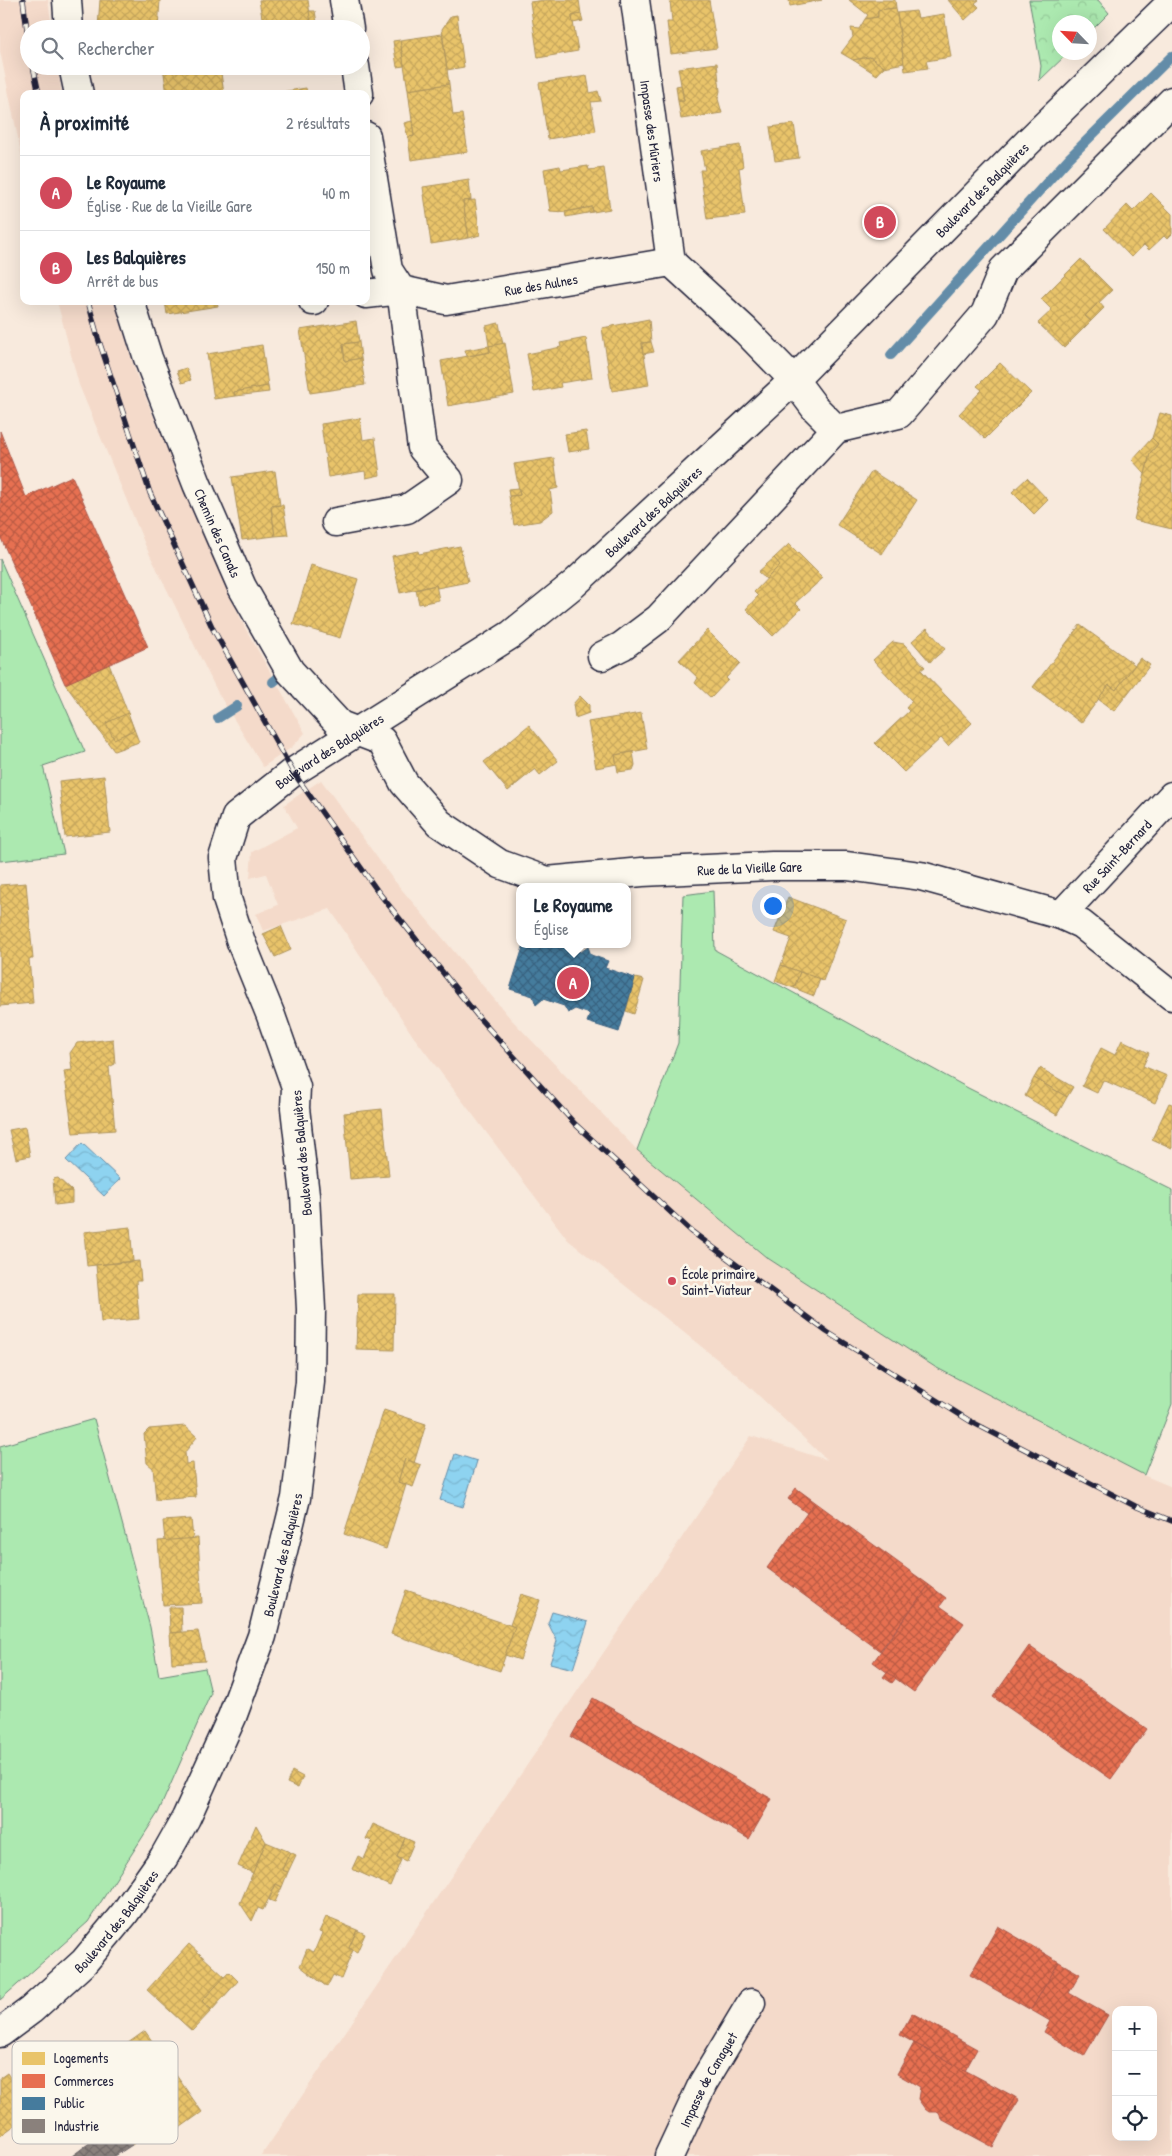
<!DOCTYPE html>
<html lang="fr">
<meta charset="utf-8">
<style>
:root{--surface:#fff;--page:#f6f6f7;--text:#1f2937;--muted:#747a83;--line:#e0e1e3;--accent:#d1495b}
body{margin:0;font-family:"Patrick Hand",sans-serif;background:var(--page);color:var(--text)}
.controls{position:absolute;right:15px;bottom:15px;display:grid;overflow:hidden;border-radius:10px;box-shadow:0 5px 20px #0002}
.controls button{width:45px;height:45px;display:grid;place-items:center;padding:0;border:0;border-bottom:1px solid var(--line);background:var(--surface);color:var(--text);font:25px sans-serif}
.compass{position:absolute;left:1052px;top:15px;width:45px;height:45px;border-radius:50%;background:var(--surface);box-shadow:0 5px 20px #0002;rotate:295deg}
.you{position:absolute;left:772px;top:905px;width:18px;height:18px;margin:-12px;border:4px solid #fff;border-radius:50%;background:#1a73e8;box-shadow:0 0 0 8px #1a73e833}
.badge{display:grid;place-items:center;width:32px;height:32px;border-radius:50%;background:var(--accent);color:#fff;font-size:16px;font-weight:700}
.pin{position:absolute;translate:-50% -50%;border:2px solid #fff;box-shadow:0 1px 5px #0006}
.popup{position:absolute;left:516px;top:883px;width:115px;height:65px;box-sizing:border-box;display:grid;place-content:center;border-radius:10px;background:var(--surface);filter:drop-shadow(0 1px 4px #0005);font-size:16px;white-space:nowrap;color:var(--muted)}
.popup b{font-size:19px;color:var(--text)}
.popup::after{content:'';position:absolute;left:50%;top:100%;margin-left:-10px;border:10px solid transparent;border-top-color:var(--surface)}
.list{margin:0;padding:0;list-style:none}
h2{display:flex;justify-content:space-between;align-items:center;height:65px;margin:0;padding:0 20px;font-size:21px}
h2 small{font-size:16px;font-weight:400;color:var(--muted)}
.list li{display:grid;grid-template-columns:32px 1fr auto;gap:15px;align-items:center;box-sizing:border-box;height:75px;padding:0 20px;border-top:1px solid var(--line)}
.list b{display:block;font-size:19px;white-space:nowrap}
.list p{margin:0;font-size:16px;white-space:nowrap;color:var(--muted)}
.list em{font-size:16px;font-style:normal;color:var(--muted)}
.icon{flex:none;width:28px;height:28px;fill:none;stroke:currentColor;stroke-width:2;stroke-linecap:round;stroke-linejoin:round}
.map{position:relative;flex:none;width:1172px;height:2156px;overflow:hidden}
.search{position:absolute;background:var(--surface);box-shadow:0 5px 20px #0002;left:20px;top:20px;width:350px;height:55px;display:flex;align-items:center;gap:12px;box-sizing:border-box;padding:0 18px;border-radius:28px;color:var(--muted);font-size:19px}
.panel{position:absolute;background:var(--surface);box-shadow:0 5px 20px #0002;left:20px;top:90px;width:350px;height:215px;border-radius:10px}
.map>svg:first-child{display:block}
.built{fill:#f4daca;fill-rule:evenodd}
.grass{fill:#ace9b0;stroke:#678676}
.park{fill:url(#park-crowns);stroke:#678676}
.water{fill:url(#water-waves);stroke:#638ca8}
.homes{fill:url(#homes-cross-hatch);stroke:#ad935c}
.shops{fill:url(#shops-cross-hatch);stroke:#ac584a}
.public{fill:url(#public-cross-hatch);stroke:#3a6080}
.industry{fill:url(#industry-cross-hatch);stroke:#6b6468}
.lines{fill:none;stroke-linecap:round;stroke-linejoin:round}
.stream{stroke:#638ca8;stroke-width:10}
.minor-casing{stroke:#22223b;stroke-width:31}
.minor{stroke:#fbf7ec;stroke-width:28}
.rail-casing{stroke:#22223b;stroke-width:5.5}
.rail{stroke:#fbf7ec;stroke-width:4;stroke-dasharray:11;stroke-linecap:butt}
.poi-dot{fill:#d1495b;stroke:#fbf7ec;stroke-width:2}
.labels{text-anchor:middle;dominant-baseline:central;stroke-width:5;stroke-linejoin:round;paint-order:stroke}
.street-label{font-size:14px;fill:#22223b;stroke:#fbf7ec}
.poi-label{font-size:14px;fill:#22223b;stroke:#fbf7ec;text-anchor:start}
.key{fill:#fbf7ec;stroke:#bab7b7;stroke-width:1}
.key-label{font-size:14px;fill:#22223b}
</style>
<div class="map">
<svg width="1172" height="2156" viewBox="0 0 1172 2156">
<defs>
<pattern id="park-crowns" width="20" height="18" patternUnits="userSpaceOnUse" patternTransform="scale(1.25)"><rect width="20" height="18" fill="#ace9b0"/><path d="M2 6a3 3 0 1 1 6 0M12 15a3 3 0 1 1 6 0" fill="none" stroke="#94c898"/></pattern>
<pattern id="water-waves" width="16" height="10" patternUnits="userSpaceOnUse" patternTransform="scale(1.25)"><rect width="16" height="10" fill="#8ed3f0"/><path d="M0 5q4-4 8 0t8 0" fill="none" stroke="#7ab5cf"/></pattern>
<pattern id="homes-cross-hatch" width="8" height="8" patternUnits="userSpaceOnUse" patternTransform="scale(1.25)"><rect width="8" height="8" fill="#e9c46a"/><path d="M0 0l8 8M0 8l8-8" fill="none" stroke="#c8a85d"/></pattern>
<pattern id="shops-cross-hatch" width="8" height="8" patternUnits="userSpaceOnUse" patternTransform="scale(1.25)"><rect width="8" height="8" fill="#e76f51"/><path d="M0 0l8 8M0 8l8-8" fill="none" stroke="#bb5b44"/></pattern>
<pattern id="public-cross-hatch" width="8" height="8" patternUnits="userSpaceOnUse" patternTransform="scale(1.25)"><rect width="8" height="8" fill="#457b9d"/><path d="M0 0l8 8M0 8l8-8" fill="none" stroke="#396481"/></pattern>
<pattern id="industry-cross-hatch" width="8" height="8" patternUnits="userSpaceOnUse" patternTransform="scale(1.25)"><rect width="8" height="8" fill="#8a817c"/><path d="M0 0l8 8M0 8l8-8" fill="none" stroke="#706967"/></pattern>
</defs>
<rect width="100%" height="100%" fill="#f8eadd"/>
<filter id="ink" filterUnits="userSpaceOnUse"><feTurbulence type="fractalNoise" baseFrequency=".02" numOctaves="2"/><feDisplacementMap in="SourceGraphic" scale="10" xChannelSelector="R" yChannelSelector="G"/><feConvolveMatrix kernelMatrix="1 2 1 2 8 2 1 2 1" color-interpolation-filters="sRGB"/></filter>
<g filter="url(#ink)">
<!-- built -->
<g class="built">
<path d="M0,0H48L52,29H29V66H57L62,94H24V167L0,51Z"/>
<path d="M57,301H114L136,374L194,515L244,626L305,733L292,747L263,767L218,693L146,547L79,385Z"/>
<path d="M321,780L392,878L511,1019L637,1150L766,1257L1143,1475L1172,1487V2156H261L751,1436L827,1460L737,1375L568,1240L413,1036L330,909L263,931L256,914L278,905L266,874L250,878L252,852L297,828L284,805ZM1116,2010H1153V2137H1116Z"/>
</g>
<!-- grass -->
<g class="grass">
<path d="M0,559L85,752L43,766L64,854L0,861Z"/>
<path d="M713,891L715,950L968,1088L1172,1190V1404L1144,1475L935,1367L766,1257L637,1150L678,1043L683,895Z"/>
<path d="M94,1419L150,1627L159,1676L205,1668L211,1693L158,1813L88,1922L0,2000V1446Z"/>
</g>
<!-- park -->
<path class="park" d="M1029,0H1098L1109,13L1090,32V22H1060V52L1068,53L1039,81L1041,66Z"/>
<!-- water -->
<g class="water">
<path d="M82,1143L120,1179L104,1196L66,1160Z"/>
<path d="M455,1454L477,1461L463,1507L440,1500Z"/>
<path d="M552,1612L588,1622L573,1669L550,1663L557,1641L548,1623Z"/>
</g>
<!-- homes -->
<g class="homes">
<path d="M100,0H160L158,29L98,27Z"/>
<path d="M259,0H308L312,29H264Z"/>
<path d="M545,0H579L581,14L572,16L578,51L538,58L530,2Z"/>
<path d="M670,0H709L717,48L671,54L667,22H672Z"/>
<path d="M789,0H822L790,6Z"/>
<path d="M849,0H895L896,8L878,10V17L865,19L868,15Z"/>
<path d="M948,0H979L975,3L979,7L965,20Z"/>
<path d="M896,8L904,63L884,67L870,57L853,60L841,53L853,37L851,28L859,29L865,19L878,17V10Z"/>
<path d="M309,11H315L318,29H312Z"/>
<path d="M916,11L918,18L944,14L951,57L926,61L928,68L905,71L897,13Z"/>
<path d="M581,14L583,21L573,23L572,16Z"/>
<path d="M457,15L464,67L447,70L442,29L451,16Z"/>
<path d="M442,34L449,84L408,90L400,40Z"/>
<path d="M400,40L404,66L397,67L393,41Z"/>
<path d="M870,57L884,67L877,75L853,60Z"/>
<path d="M717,63L720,91L718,99L722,113L681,119L678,101H684L678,68Z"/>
<path d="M169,66H220L224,94H167L163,67Z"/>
<path d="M587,76L590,93L598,91L601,101L591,102L596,131L548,139L539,83Z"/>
<path d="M449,84L453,115L462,114L468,152L411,160L408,137L414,136L408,90Z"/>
<path d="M681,85L684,101H678L676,86Z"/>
<path d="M306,88L307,94H269Z"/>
<path d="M412,121L414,136L408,137L404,123Z"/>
<path d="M794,124L799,158L775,161L770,127Z"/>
<path d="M740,145L743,167L739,168L745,215L707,219L700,170H705L701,151Z"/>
<path d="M560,166L561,170L588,166L589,170L604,168L610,209L593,212L592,207L565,212L550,211L544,169Z"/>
<path d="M469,180L471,200L463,201L469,238L431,244L423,187Z"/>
<path d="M1151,193L1172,214V234L1167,239L1164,236L1149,250L1144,245L1131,257L1104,229L1127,205L1133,211Z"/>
<path d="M475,200L480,235L469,238L463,201Z"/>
<path d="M592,207L593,212L566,217L565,212Z"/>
<path d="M883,212L889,218L876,230L870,225Z"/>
<path d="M1081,259L1112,290L1085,316L1091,321L1064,348L1038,323L1052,310L1041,299Z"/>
<path d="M165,301H217L218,306L167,314Z"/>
<path d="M1099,302L1104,308L1091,321L1085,316Z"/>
<path d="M649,319L651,342L642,343L649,385L612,391L602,328Z"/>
<path d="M356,321L359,342L343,344L345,361L361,358L365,385L310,393L300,330Z"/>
<path d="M499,323L503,344L489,346L486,326Z"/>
<path d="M586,338L592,378L560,383L561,387L534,392L527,354L561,347L560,343Z"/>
<path d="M359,342L361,358L345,361L343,344Z"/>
<path d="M651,342L654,352L643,354L642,343Z"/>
<path d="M505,343L514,394L448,406L441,361L490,352L489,346Z"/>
<path d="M262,345L268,386L234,392L235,396L214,399L207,354Z"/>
<path d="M489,346L490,352L467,356L465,350Z"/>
<path d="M1000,363L1031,393L985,439L959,414L982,390L977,386Z"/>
<path d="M186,368L191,380L182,383L177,371Z"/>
<path d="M268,386L269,392L235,396L234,392Z"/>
<path d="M1160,413L1172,416V529L1134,520L1150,453L1158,444L1152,438Z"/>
<path d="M360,418L363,440L375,438L380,475L366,478L365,471L328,477L321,424Z"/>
<path d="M586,431L589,449L568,452L565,434Z"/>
<path d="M1152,438L1158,444L1150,453L1145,474L1132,460Z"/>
<path d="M554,458L558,488L550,490L553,511L540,521L514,525L509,496L520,495L514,464Z"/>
<path d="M275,471L280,505L271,506L275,536L242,540L232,477Z"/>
<path d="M872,471L917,500L882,554L837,525Z"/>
<path d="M1027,478L1048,500L1034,514L1012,492Z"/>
<path d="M518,488L520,495L509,496L508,489Z"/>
<path d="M283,505L288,535L275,536L271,506Z"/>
<path d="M789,544L823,578L795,603L801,609L773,636L746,609L758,596L754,592L780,565L774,558Z"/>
<path d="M460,546L468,582L437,588L436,585L400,593L392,556L418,551L419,554Z"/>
<path d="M774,558L780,565L766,579L758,572Z"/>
<path d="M311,565L358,579L340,638L293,624Z"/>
<path d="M436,585L439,600L419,604L416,590Z"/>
<path d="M1080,625L1135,665L1116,690L1109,685L1081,723L1033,687Z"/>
<path d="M927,628L945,649L930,662L912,641Z"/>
<path d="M707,630L740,663L726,678L728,680L711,698L695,683L698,678L679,660Z"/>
<path d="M893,642L904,644L925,667L921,670L972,723L948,746L941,738L904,772L875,743L909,711L906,708L912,701L873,660Z"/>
<path d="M1140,658L1150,665L1114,711L1098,699L1109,685L1116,690Z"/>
<path d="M109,664L139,742L114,751L65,684Z"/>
<path d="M580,696L589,705V713L575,718L573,704Z"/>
<path d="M128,713L134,730L114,739L106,723Z"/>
<path d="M641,713L647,749L615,755L617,764L596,768L588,722Z"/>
<path d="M529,725L558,761L540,775L535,769L508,791L484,762Z"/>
<path d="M633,752L635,765L633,770L618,772L615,755Z"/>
<path d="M104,776L110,832L65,837L59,781Z"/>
<path d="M26,883L33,959H29L33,1003L0,1006V885Z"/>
<path d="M788,897L846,919L823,981L781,965L791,938L774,932Z"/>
<path d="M281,926L291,950L275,957L263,934Z"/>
<path d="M781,965L800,972L794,988L775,981Z"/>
<path d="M800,972L820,979L814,996L794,988Z"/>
<path d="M635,978L644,980L634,1014L626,1011Z"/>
<path d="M113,1039L115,1064L109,1067L115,1130L73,1133L64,1071L72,1070L70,1053L77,1043Z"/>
<path d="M1122,1040L1149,1053L1143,1066L1167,1076L1155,1103L1103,1080L1097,1093L1082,1086L1101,1048L1115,1055Z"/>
<path d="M1040,1068L1073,1087L1067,1097L1034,1078Z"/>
<path d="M1034,1078L1067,1097L1057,1115L1025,1096Z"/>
<path d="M1169,1103L1172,1104V1148L1152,1139Z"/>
<path d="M382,1109L389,1176L350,1179L344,1113Z"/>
<path d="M25,1127L30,1156L16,1159L9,1130Z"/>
<path d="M58,1178L72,1191L54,1192L53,1179Z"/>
<path d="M72,1191V1203L55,1205L54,1192Z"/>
<path d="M130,1227L133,1261L87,1266L84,1232Z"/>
<path d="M139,1261L141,1281H136L139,1319L101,1322L96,1265Z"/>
<path d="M358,1294H395L394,1350L356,1349Z"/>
<path d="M384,1410L426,1424L414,1463L405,1459L398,1482L406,1485L386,1549L344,1534Z"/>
<path d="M185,1426L197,1437L185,1452L186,1464L193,1463L196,1497L156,1500L153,1468L147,1463L144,1434L149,1429Z"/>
<path d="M405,1459L421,1465L413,1487L398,1482Z"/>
<path d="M191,1519L193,1539L165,1541L163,1521Z"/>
<path d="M198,1538L202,1603L163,1605L158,1541Z"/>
<path d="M406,1590L515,1627L500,1671L391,1634Z"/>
<path d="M521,1594L540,1600L520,1660L505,1655L515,1627L510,1625Z"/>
<path d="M169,1607H181L182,1632L170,1633Z"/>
<path d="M198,1631L205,1661L172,1663L170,1633Z"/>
<path d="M292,1771L303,1777L298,1788L287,1783Z"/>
<path d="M373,1824L405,1838L397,1857L401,1860L390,1886L352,1869L358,1856L364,1859L372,1841L366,1839Z"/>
<path d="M256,1825L266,1842L253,1873L238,1866Z"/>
<path d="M405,1838L414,1842L406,1861L397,1857Z"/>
<path d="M266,1842L290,1852L282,1870L288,1872L282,1887L276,1884L263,1910L258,1908L252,1921L240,1903Z"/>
<path d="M290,1852L296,1855L288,1872L282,1870Z"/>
<path d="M276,1884L282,1887L275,1902L269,1900Z"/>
<path d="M326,1917L357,1930L349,1948L353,1950L341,1979L333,1975L327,1987L300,1966L307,1949L314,1952L322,1933L319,1932Z"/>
<path d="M357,1930L365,1934L357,1952L349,1948Z"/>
<path d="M189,1944L225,1977L202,2001L212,2010L192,2031L147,1990Z"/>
<path d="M229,1972L238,1981L212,2010L202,2001Z"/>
<path d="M145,2031L202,2112L167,2137L159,2125L132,2145L83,2075Z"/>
<path d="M7,2073L33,2112L0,2136V2078Z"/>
</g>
<!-- shops -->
<g class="shops">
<path d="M0,431L26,497L72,476L148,647L65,684L0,536Z"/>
<path d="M796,1488L815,1502L807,1513L788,1499Z"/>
<path d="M815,1502L929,1585L880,1651L767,1568Z"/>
<path d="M929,1585L946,1598L940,1606L964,1623L914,1692L873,1662Z"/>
<path d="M1029,1646L1147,1729L1111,1779L993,1697Z"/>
<path d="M887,1672L896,1678L892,1683L883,1677Z"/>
<path d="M593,1698L772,1799L749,1839L571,1737Z"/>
<path d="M998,1926L1059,1962L1031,2010L970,1975Z"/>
<path d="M1059,1962L1080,1974L1069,1993L1108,2015L1084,2056L1044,2032L1050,2021L1031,2010Z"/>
<path d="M912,2013L977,2049L965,2071L900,2035Z"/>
<path d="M914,2043L1015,2097L1007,2111L1011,2113L993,2147L941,2119L939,2112H929L925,2109L918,2099L920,2087L897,2074Z"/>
<path d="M1015,2097L1019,2100L1011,2113L1007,2111Z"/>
</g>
<!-- public -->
<path class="public" d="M524,944H559L560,946L581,952L588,947L591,955L608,961L605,968L635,978L619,1032L587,1022L590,1014L575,1009L568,1013L564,1006L543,999L536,1005L533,996L510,989Z"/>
<!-- industry -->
<g class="industry">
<path d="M62,2049L80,2072L30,2107L14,2083Z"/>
<path d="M116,2123L132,2145L115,2156H72Z"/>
</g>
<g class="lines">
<!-- stream -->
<g class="stream">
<path d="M891,355L1069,158L1172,56"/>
<path d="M273,682L278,678"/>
<path d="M218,718L237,706"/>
</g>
<!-- minor casing -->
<g class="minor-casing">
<g id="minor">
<path d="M67,0L69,29"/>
<path d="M344,0L349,29"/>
<path id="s1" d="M635,0L671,262"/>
<path d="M73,66L79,94"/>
<path d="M355,66L359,94"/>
<path id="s2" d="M366,136L388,270L401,290L446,300L671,262L746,331L794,380L815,408L836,429"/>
<path id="s3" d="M130,301L148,358L197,484L242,587L290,671L340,725L382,741L404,783L439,823L500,864L547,881L642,872L772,866H847L921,876L1061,915L1081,924L1172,996"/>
<path d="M313,301H314"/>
<path d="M336,522L407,509L449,480L422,448L401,290L366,294"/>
<path d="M602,656L622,646L658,619L836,429L899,414L985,314L1003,270L1172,101"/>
<path id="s4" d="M1061,915L1172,796"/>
<path id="s5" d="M0,2033L31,2010L84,1962L124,1914L164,1857L186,1818L232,1717L262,1636L296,1498L310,1382L311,1309L305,1195L295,1108L296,1087L271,1016L241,942L227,899L223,858L236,817L293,772L512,634L574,584L794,380L1028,142L1172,2"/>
<path id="s6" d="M669,2156L703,2083L751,2003"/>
</g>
</g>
<!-- minor -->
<use href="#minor" class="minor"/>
<!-- rail casing -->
<g class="rail-casing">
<g id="rail">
<path d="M23,0L29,44"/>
<path d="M33,66L39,94"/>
<path d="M88,301L98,338L150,493L213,629L293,772L379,893L480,1019L575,1124L691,1231L827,1332L970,1421L1135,1506L1172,1521"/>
</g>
</g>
<!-- rail -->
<use href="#rail" class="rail"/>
</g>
</g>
<!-- markers -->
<circle class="poi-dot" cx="672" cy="1281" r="5"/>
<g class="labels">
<!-- street labels -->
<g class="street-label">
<text stroke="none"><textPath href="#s1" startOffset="132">Impasse des Mûriers</textPath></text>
<text stroke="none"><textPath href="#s5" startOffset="2302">Boulevard des Balquières</textPath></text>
<text stroke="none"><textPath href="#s2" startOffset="302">Rue des Aulnes</textPath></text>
<text stroke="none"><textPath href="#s5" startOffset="1842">Boulevard des Balquières</textPath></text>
<text stroke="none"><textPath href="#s3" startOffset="248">Chemin des Canals</textPath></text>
<text stroke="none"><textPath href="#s5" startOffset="1438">Boulevard des Balquières</textPath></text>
<text stroke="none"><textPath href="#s4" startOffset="81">Rue Saint-Bernard</textPath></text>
<text stroke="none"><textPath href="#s3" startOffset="950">Rue de la Vieille Gare</textPath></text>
<text transform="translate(301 1153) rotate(-95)">Boulevard des Balquières</text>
<text stroke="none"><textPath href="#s5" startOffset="568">Boulevard des Balquières</textPath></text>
<text stroke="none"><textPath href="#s5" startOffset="162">Boulevard des Balquières</textPath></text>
<text stroke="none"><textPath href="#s6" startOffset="86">Impasse de Canaguet</textPath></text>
</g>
<!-- poi labels -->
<g class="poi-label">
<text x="682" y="1273">École primaire<tspan x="682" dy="16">Saint-Viateur</tspan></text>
</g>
</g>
<!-- legend -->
<rect x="12" y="2041" width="166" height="103" rx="8" class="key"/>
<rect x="22" y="2052" width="23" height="13" fill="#e9c46a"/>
<rect x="22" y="2074" width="23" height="14" fill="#e76f51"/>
<rect x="22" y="2097" width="23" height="13" fill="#457b9d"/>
<rect x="22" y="2119" width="23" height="14" fill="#8a817c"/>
<g class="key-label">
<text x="54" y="2063">Logements</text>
<text x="54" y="2086">Commerces</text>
<text x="54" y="2108">Public</text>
<text x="54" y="2131">Industrie</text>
</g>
</svg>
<div class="controls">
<button>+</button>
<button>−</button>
<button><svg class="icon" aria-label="locate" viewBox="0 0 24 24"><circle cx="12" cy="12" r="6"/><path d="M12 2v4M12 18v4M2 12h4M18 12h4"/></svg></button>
</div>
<svg class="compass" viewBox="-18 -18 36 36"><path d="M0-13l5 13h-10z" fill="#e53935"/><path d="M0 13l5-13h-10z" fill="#747a83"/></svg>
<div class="you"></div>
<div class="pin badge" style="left:573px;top:983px">A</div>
<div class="popup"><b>Le Royaume</b>Église</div>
<div class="pin badge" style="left:880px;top:222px">B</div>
<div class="search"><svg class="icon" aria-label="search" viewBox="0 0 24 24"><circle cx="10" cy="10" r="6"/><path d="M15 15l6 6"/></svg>Rechercher</div>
<section class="panel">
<h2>À proximité<small>2 résultats</small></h2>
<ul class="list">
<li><span class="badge">A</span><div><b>Le Royaume</b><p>Église · Rue de la Vieille Gare</p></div><em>40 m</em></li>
<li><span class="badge">B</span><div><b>Les Balquières</b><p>Arrêt de bus</p></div><em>150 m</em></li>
</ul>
</section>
</div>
